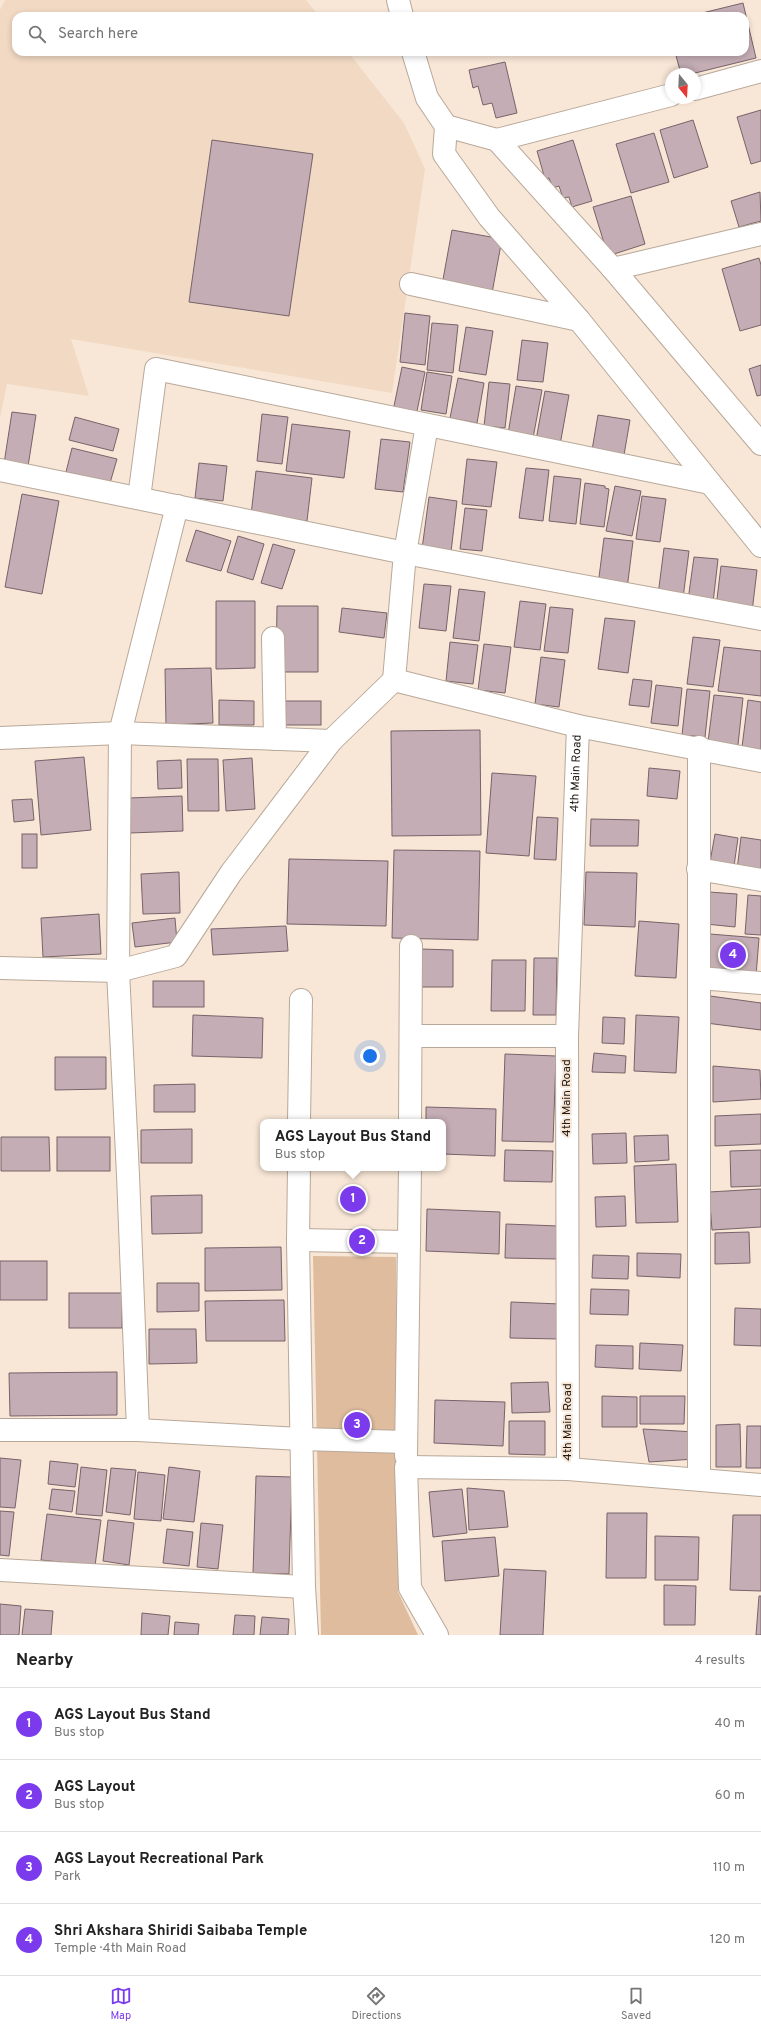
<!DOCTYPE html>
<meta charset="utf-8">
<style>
:root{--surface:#fff;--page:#f2f2f2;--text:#222;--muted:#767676;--line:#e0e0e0;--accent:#7c3aed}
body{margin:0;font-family:Overpass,sans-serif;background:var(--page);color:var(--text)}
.compass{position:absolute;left:665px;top:68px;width:36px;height:36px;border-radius:50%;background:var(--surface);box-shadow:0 2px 6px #0003;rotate:162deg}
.you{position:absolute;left:370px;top:1056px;width:14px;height:14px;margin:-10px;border:3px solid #fff;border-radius:50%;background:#1a73e8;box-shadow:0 0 0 6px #1a73e833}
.badge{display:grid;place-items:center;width:26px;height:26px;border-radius:50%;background:var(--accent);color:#fff;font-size:13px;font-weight:700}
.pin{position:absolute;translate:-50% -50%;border:2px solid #fff;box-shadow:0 1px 4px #0006}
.popup{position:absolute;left:260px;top:1119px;width:186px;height:52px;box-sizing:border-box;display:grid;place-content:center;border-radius:8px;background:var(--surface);filter:drop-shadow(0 1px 3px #0005);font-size:13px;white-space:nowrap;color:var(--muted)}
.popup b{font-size:15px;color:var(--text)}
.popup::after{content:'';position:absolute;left:50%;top:100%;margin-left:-8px;border:8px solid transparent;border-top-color:var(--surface)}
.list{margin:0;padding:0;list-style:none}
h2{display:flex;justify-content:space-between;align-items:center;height:52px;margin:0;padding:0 16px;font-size:17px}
h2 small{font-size:13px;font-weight:400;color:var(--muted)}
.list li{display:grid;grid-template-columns:26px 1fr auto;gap:12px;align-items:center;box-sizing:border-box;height:72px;padding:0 16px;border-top:1px solid var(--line)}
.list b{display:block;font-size:15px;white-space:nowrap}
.list p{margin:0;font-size:13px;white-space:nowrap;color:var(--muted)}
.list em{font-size:13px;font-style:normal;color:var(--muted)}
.icon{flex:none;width:22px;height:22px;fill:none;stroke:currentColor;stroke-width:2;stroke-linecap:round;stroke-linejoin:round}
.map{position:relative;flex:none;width:761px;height:1635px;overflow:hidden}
.search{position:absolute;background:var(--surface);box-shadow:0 2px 6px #0003;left:12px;right:12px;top:12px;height:44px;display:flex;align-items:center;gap:10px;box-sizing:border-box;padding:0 14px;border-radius:12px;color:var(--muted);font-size:15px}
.sheet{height:340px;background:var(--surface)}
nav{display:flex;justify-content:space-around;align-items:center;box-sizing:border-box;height:56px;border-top:1px solid var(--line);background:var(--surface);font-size:11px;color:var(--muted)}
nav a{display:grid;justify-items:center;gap:2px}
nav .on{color:var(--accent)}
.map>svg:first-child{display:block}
.built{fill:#f1d9c4}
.green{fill:#debc9d}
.building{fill:#c4adb4;stroke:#776369}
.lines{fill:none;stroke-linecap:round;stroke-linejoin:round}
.minor-casing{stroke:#b8a899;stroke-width:24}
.tertiary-casing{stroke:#b8a899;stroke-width:24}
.minor{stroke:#fff;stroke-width:22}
.tertiary{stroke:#fff;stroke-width:22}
.labels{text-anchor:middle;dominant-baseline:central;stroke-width:4;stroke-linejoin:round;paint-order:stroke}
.street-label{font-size:12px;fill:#221c17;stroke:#f8e7d7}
</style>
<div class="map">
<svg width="761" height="1635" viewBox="0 0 761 1635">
<rect width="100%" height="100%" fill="#f8e7d7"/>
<!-- built -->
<path class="built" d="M5,0H306L319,16H16V52H348L404,123L425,169L392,393L71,339L89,396L7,384L0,418V10Z"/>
<!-- green -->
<path class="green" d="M313,1256L396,1257L398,1592L418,1635H321Z"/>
<!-- building -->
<g class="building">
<path d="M743,3L756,58L691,74H681L675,52H745V16H690Z"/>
<path d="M505,62L517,113L496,118L492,103L483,105L478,86L473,88L469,70Z"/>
<path d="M761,110V161L751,164L737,117Z"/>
<path d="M693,120L708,167L674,178L660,130Z"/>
<path d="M654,133L669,182L631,193L616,144Z"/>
<path d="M212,140L313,154L289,316L189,302Z"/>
<path d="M573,140L592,201L572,207L569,197L563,198L559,186L553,188L549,178L545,179L537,151Z"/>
<path d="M760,192L761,221L739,227L731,201Z"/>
<path d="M631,196L645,244L608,256L593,207Z"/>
<path d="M452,230L502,239L492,293L442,285Z"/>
<path d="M759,258L761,265V325L740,331L722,269Z"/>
<path d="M405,313L430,316L425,365L400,362Z"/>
<path d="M432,323L458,325L453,373L427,370Z"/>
<path d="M466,327L493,331L486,375L459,371Z"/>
<path d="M522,340L548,343L543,382L517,380Z"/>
<path d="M761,365V395L757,396L749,369Z"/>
<path d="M402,367L425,372L416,416L393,411Z"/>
<path d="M427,372L452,376L446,414L421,410Z"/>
<path d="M458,378L484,383L477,423L450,418Z"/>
<path d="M489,382L510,384L505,428L484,426Z"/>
<path d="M516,386L542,390L533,438L508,434Z"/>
<path d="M545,391L569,395L560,445L536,440Z"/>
<path d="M12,412L36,415L27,473L3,470Z"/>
<path d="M262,414L288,417L282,464L257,461Z"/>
<path d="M598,415L630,420L624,455L592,450Z"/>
<path d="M75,417L119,429L113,451L69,440Z"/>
<path d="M292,424L350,431L344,478L286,471Z"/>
<path d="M381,439L410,442L403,492L375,489Z"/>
<path d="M72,448L117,459L110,483L66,472Z"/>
<path d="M467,459L497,462L491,507L462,504Z"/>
<path d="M199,463L227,466L223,501L195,498Z"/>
<path d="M526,468L549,470L543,521L519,518Z"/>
<path d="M256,471L312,478L307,521L251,515Z"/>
<path d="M554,476L581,479L576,524L549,521Z"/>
<path d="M585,483L605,486V488L609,489L604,527L580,524Z"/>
<path d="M615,486L641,491L632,536L606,531Z"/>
<path d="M22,494L59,501L42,594L5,587Z"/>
<path d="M642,496L666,499L660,542L636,539Z"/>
<path d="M429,497L457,501L451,552L422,549Z"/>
<path d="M465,508L487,510L482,551L460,549Z"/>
<path d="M196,530L231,541L221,571L186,561Z"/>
<path d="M238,536L264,544L253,580L227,572Z"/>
<path d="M604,538L633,541L627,589L598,585Z"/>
<path d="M273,544L295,550L282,589L261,583Z"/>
<path d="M664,548L689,551L683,598L658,595Z"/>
<path d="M694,557L718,559L713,603L688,600Z"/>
<path d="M721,566L757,570L752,612L716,607Z"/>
<path d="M424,584L451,586L446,631L419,628Z"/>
<path d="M459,589L485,592L479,641L453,638Z"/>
<path d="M216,601H255V668L216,669Z"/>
<path d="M520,601L546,604L540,650L514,647Z"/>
<path d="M277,606H318V672H276Z"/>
<path d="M550,607L573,609L568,653L544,651Z"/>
<path d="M342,608L387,613L384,638L339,632Z"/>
<path d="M605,618L635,621L628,673L598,669Z"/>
<path d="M693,637L720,640L713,687L687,684Z"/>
<path d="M450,642L478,645L473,684L446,681Z"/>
<path d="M484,644L511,647L505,693L478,690Z"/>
<path d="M724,647L761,651V696L718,691Z"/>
<path d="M541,657L565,660L559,707L535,704Z"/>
<path d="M211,668L213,723L166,725L165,669Z"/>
<path d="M633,679L652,681L649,707L629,705Z"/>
<path d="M656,685L682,688L678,726L651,723Z"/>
<path d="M687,689L710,691L705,737L682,735Z"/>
<path d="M714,695L743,698L738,745L708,742Z"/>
<path d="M219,700L254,701V725H219Z"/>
<path d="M748,700L761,702V750L742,747Z"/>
<rect x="281" y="701" width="40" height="24"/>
<path d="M480,730L481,835L392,836L391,731Z"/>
<path d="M84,757L91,830L41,835L35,761Z"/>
<path d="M252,758L255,809L226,811L223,760Z"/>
<path d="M187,759H218L219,811H188Z"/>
<path d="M181,760L182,788L158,789L157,761Z"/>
<path d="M649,768L680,771L677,799L647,796Z"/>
<path d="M492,773L536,776L529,856L486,853Z"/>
<path d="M182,796L183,831L130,833L129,798Z"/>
<path d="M32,799L34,820L14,822L12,800Z"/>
<path d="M537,817L558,818L556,860L534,859Z"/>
<path d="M591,819L639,820L638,846H590Z"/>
<rect x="22" y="834" width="15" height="34"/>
<path d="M715,834L738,838L734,866L710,862Z"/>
<path d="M741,837L761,840V873L737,870Z"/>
<path d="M394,850L480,851L478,940L392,938Z"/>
<path d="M289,859L388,861L386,926L287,924Z"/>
<path d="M179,872L180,913L143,914L141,874Z"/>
<path d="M586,872L637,873L635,927L584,925Z"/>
<path d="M709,892L737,894L735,927L706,924Z"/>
<path d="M748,895L761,896V935L745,934Z"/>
<path d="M99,914L101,954L43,957L41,918Z"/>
<path d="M175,918L177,942L135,947L132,923Z"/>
<path d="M639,921L679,924L676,978L635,976Z"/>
<path d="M286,926L288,951L213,955L211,929Z"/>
<path d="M710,934L759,938L756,976L707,972Z"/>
<path d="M421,949L453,950V987H421Z"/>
<path d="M534,958H557L556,1015H533Z"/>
<path d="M492,960H526L525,1011H491Z"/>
<rect x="153" y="981" width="51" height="26"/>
<path d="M710,996L761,1003V1030L706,1023Z"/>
<path d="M193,1015L263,1018L262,1058L192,1056Z"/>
<path d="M636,1015L679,1017L676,1073L634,1071Z"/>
<path d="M603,1017L625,1018L624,1044L602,1043Z"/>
<path d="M594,1053L626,1056L625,1073L592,1072Z"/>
<path d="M505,1054L556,1056L553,1142L502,1141Z"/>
<path d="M55,1057H106V1089L55,1090Z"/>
<path d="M713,1066L760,1070L761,1099L713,1102Z"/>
<path d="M195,1084V1112H154V1085Z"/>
<path d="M426,1107L496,1109L495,1156L443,1154V1122H426Z"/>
<path d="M761,1114V1144L715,1146V1116Z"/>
<path d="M192,1129V1163H141V1130Z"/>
<path d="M626,1133L627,1163L593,1164L592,1134Z"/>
<path d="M668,1135L669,1160L635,1162L634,1136Z"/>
<path d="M1,1137H49L50,1171H1Z"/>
<rect x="57" y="1137" width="53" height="34"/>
<path d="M505,1150L553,1151L552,1182L504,1181Z"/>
<path d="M761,1150V1186L731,1187L730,1151Z"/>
<path d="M676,1164L678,1222L636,1223L634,1166Z"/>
<path d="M761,1189V1227L712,1230L709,1192Z"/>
<path d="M202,1195V1233L152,1234L151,1196Z"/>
<path d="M625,1196L626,1226L596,1227L595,1197Z"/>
<path d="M427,1209L500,1212L499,1254L426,1251Z"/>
<path d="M506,1224L559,1226L558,1259L505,1258Z"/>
<path d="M749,1232L750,1263L715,1264V1233Z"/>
<path d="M281,1247L282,1290L205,1291V1248Z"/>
<path d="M637,1253L681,1254L680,1278L637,1276Z"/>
<path d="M593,1255L629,1256L628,1279L592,1278Z"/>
<rect x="0" y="1261" width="47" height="39"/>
<path d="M157,1283H199V1311L157,1312Z"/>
<path d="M591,1289L629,1290L628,1315L590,1314Z"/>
<rect x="69" y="1293" width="53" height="35"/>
<path d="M284,1300L285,1341H206L205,1301Z"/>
<path d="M511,1302L560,1304L559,1339L510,1338Z"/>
<path d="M735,1308L761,1309V1346L734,1345Z"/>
<path d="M149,1329H196L197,1363L149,1364Z"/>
<path d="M640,1343L683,1345L681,1371L639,1369Z"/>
<path d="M596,1345L633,1346V1369L595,1367Z"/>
<path d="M117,1372V1415L10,1416L9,1373Z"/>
<path d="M548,1382L550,1412L512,1413L511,1383Z"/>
<path d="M602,1396L637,1397V1427H602Z"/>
<path d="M640,1396H685L684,1424H640Z"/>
<path d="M435,1400L505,1402L503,1446L434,1443Z"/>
<path d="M509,1421H545V1455L509,1454Z"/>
<path d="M740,1424L741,1467H716V1425Z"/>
<path d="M747,1426H761V1468H746Z"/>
<path d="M643,1429L695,1432V1459L649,1462Z"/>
<path d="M0,1458L21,1460L15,1508L0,1507Z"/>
<path d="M50,1461L78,1464L75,1487L48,1484Z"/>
<path d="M81,1467L107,1470L102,1516L76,1514Z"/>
<path d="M169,1467L200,1471L194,1522L163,1519Z"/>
<path d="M111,1468L136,1470L130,1515L106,1512Z"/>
<path d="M138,1472L165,1475L161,1521L134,1519Z"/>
<path d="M256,1476L292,1477L289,1574L253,1573Z"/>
<path d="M467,1488L504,1491L508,1527L469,1530Z"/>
<path d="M52,1489L75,1491L72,1512L49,1509Z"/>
<path d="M462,1489L467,1533L433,1537L429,1492Z"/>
<path d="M0,1511L14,1512L9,1556L0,1555Z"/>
<path d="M607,1513H647L646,1578H606Z"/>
<path d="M47,1514L101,1520L95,1566L41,1560Z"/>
<path d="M733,1515H761V1591L730,1590Z"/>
<path d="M108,1520L134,1523L129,1565L103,1561Z"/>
<path d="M201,1523L223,1525L218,1569L197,1567Z"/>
<path d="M167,1529L193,1532L189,1566L163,1563Z"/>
<path d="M655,1536L699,1537L698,1580H655Z"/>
<path d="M495,1537L499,1576L445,1581L442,1541Z"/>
<path d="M504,1569L546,1571L543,1635H500Z"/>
<path d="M664,1585L696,1586L695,1625H664Z"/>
<path d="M759,1596H761V1635H756Z"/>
<path d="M0,1604L21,1606L19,1635H0Z"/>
<path d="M25,1609L53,1611L51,1635H22Z"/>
<path d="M142,1613L170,1616L168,1635H141Z"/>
<path d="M235,1615L255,1616L254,1635H233Z"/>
<path d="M262,1617L289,1619L288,1635H260Z"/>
<path d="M175,1622L199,1624L198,1635H174Z"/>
</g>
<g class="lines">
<!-- minor casing -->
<g class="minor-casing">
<g id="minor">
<path d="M695,89L761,71"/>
<path d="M497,140L671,95"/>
<path d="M613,269L761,234"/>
<path d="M411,284L579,320"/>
<path d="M0,470L405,553L761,619"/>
<path d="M139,498L156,369L710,483"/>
<path d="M273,638L275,739"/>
<path d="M394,680L405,553L427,425"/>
<path d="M0,738L120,733L331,741"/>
<path d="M699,747V1479"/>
<path d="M698,869L761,880"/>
<path d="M0,968L118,971L176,956L231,873L331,741L394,680L578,726"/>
<path d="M699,978L761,983"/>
<path d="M411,1036H567"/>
<path d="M299,1122L301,1000"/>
<path d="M410,1122L411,946"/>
<path d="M299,1168L298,1240L304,1587L307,1635"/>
<path d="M298,1240L409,1242"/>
<path d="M0,1430H138L301,1439L406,1442"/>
<path d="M138,1430L128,1175L118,971L120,733L177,506"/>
<path d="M406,1456L410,1168"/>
<path d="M568,1469L761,1485"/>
<path d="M0,1570L304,1587"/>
</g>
</g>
<!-- tertiary casing -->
<g class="tertiary-casing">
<g id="tertiary">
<path d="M398,0L402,16"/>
<path d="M413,52L427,98L446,126L444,154L489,217L579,320L761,546"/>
<path d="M446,126L497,140L613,269L761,444"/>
<path id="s1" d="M437,1635L410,1588L406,1467L568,1469L567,1036L578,726L761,761"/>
</g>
</g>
<!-- minor -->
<use href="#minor" class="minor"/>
<!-- tertiary -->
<use href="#tertiary" class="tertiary"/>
</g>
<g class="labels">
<!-- street labels -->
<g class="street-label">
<text stroke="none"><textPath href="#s1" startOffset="1033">4th Main Road</textPath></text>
<text transform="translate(567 1098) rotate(-90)">4th Main Road</text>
<text transform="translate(568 1422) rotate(-90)">4th Main Road</text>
</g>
</g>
</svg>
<svg class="compass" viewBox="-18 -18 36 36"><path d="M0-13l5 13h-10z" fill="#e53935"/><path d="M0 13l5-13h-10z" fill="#767676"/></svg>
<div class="you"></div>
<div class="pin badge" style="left:353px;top:1199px">1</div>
<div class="popup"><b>AGS Layout Bus Stand</b>Bus stop</div>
<div class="pin badge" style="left:362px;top:1241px">2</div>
<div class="pin badge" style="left:357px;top:1425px">3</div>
<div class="pin badge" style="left:733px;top:955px">4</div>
<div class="search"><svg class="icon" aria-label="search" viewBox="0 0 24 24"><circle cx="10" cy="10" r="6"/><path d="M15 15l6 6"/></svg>Search here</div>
</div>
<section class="sheet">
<h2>Nearby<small>4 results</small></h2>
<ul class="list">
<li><span class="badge">1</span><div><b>AGS Layout Bus Stand</b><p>Bus stop</p></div><em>40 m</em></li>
<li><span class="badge">2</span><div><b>AGS Layout</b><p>Bus stop</p></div><em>60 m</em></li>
<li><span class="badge">3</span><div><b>AGS Layout Recreational Park</b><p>Park</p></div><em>110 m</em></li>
<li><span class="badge">4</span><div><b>Shri Akshara Shiridi Saibaba Temple</b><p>Temple · 4th Main Road</p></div><em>120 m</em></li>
</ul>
</section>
<nav>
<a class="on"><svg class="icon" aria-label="map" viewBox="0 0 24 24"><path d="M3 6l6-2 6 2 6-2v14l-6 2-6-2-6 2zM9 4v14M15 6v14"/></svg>Map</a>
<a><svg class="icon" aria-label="directions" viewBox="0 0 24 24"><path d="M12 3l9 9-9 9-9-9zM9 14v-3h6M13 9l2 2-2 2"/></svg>Directions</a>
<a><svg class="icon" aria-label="saved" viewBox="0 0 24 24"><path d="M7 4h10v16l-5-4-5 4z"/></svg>Saved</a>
</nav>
